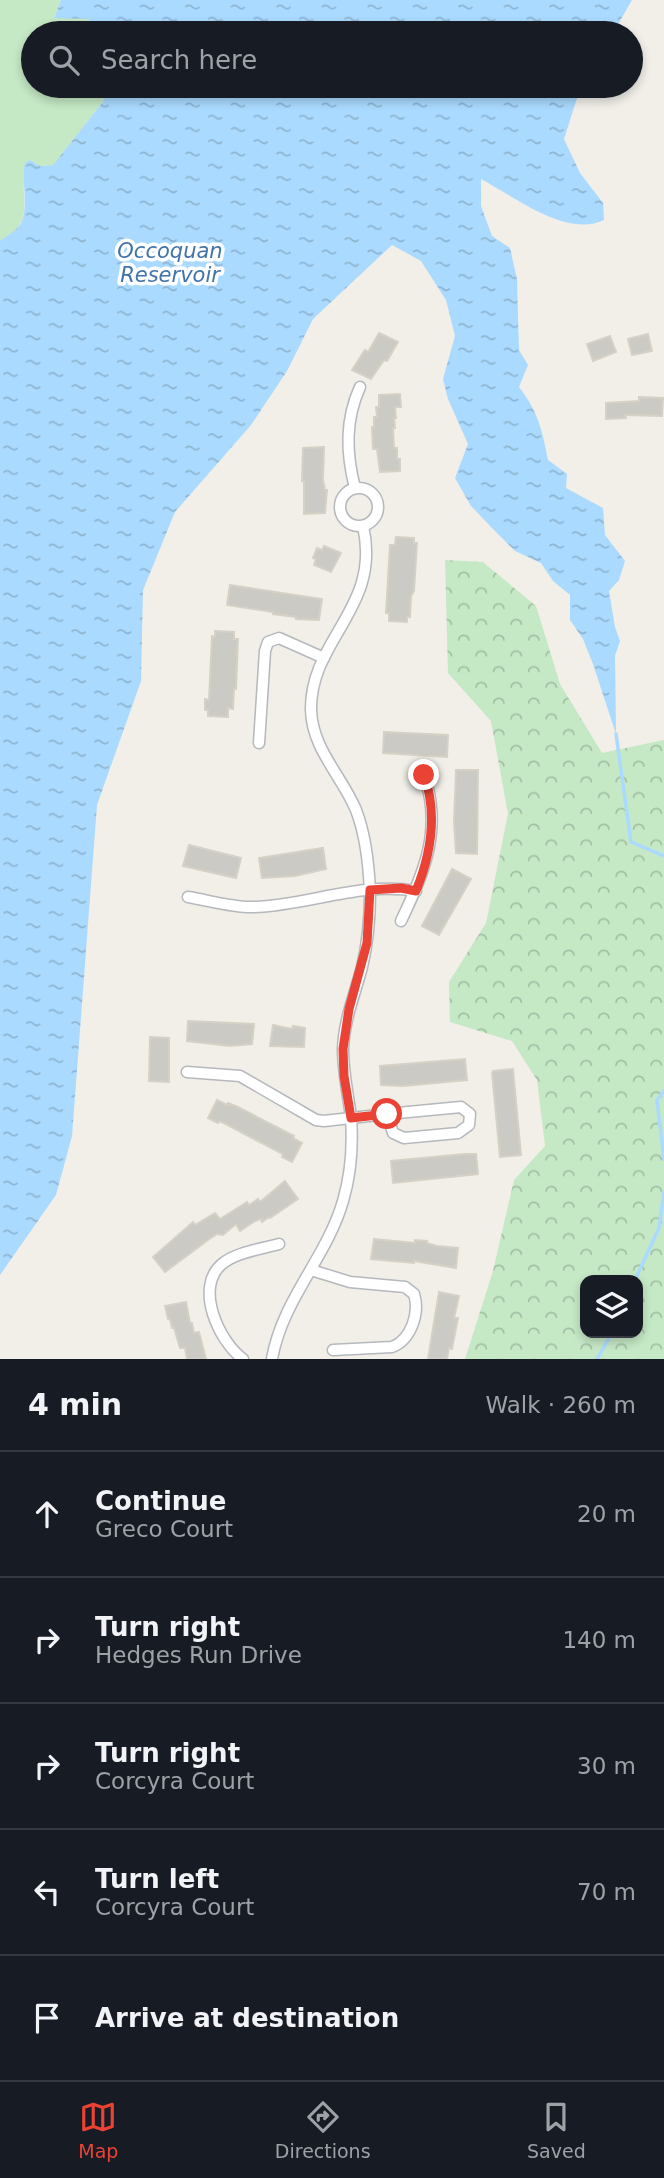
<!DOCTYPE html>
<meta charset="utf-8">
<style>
:root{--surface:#171b24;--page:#242831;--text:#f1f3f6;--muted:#9ea1a6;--line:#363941;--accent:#ea4335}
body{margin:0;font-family:"DejaVu Sans",sans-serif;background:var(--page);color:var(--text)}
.controls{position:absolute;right:21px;bottom:21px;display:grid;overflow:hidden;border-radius:14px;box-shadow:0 4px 10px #0003}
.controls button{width:63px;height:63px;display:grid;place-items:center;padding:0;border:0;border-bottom:2px solid var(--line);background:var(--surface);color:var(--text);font:35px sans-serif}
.stop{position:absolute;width:21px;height:21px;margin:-16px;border:5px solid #ea4335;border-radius:50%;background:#fff}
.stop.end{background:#ea4335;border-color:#fff;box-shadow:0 2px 7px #0008}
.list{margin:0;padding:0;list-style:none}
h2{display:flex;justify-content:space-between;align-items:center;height:91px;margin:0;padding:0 28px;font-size:30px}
h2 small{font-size:23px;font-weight:400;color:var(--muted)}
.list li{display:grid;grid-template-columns:46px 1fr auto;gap:21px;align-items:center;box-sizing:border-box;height:126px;padding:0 28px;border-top:2px solid var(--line)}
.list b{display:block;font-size:26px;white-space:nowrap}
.list p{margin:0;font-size:23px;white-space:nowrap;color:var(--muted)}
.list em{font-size:23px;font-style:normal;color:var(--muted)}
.icon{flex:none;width:38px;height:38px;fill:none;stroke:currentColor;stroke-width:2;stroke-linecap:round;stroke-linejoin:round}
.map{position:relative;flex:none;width:664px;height:1359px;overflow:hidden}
.search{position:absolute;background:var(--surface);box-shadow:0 4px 10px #0003;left:21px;right:21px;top:21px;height:77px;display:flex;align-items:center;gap:18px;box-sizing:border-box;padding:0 24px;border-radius:38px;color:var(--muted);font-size:26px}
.sheet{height:721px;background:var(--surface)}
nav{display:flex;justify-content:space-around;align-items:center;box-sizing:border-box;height:98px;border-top:2px solid var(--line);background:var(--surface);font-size:19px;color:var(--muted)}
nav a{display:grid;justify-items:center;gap:4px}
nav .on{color:var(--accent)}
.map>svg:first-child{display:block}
.forest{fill:url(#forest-crowns);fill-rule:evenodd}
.green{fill:#c5e8c5}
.water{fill:url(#water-ripples)}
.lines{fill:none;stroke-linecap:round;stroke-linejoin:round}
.stream{stroke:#aadaff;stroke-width:3.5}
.building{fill:#cccac5;stroke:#d6d1c6;stroke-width:2}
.minor-casing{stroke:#b5b8bc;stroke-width:13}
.minor{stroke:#fff;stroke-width:10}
.route{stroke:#ea4335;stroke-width:9}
.labels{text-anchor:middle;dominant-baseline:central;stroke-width:7;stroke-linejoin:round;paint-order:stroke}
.water-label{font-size:21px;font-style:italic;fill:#4174aa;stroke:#fff}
</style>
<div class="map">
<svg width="664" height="1359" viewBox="0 0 664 1359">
<defs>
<pattern id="forest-crowns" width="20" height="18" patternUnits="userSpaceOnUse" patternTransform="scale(1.75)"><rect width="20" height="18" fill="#c5e8c5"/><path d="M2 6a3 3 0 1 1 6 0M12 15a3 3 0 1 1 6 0" fill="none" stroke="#a3c0a4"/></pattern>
<pattern id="water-ripples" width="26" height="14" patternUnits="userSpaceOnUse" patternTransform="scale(1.75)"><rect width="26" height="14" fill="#aadaff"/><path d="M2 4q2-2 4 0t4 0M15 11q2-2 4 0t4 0" fill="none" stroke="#8eb4d2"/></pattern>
</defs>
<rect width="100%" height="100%" fill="#f1efe8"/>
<!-- forest -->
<path class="forest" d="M445,560L483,562L536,606L560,684L602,753L664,740V1359H465L493,1271L514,1180L545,1146L537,1080L512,1041L450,1022L449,982L486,923L508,814L491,721L448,673ZM585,1280H638V1333H585Z"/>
<!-- green -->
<path class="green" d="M0,0H61L54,17L87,19L106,30L107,33H33V86H110L102,103L53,165L40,166L30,160C16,183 32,211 18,227C14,232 6,236 0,241Z"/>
<!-- water -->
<g class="water">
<path d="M61,0H632L613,33H107L106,30L87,19L54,18Z"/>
<path d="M110,86H584L576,101L564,139L580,173L603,203L604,220C566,238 515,197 481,179V206L492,236L510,248L517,279L519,350L528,365L519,387C538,412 542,429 548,460L567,474L566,488L603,508L605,535L625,561L619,580L609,591L615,627L620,641L615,656L616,734L593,664L583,639L570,620V595L553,581L541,563L515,551L493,529L471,506L455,478L468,444L448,399L443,379L455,336L446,300L421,261L392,245L313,319L287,371L251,425L175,512L143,590L141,681L97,805L72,1136L56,1195L0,1275V241C6,236 14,232 19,226C30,213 21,181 25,163L30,160L40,166L53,165L102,103Z"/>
</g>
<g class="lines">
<!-- stream -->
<g class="stream">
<path d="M616,734L631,842L664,856"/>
<path d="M664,1091L657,1100L664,1159"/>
<path d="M635,1280L659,1228L664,1192"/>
<path d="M597,1359L612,1333"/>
</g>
</g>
<!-- building -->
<g class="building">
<path d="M379,333L398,342L387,361L384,360L371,379L352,370L365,350L368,352Z"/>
<path d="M648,334L652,351L632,355L628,339Z"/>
<path d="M610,336L616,352L593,361L587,344Z"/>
<path d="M400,394L401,407H395L396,418H394L395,428H393L394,448H397V459H400V471L380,472L377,449H373L372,427H374V417H377L376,407H379V395Z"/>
<path d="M639,397L663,398L662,416L625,415L626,418L606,419V403L639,401Z"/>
<path d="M324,447L323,480L325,490H327L325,513L304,514V481H302L303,448Z"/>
<path d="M396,537L414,538V543H417L414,591L411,596L410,617H407V622L389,621V613H386L390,545H395Z"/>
<path d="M324,546L341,553L331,572L314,565L316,559L313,558L317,548L322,550Z"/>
<path d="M230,585L322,599L319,620L296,619V617L273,614V612L227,605Z"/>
<path d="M215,631L234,632V639H238L236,689H234L233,709L228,708V717L208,716V710H205V699L209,700L212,636L215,637Z"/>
<path d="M384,732L448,735L447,757L383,753Z"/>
<path d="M456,770H478L477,854L456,853L454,822Z"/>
<path d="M189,845L241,858L236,878L183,866Z"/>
<path d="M323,848L326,869L295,876L262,878L259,858Z"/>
<path d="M452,869L471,879L439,935L422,926Z"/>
<path d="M188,1021L254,1024L252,1044L230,1046L187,1041Z"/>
<path d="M273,1025L292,1029L293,1026L305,1028L304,1047L270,1046Z"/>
<path d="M150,1037L169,1038V1082L149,1081Z"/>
<path d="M465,1059L467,1080L403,1086L381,1085L380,1066Z"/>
<path d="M513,1069L521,1155L500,1157L492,1073L493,1071Z"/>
<path d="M217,1100L227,1105L228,1103L238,1107L294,1136L293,1138L302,1143L292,1162L282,1157L283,1154L256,1140L220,1121L218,1123L208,1118Z"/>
<path d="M465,1154H476L478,1174L393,1183L391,1161Z"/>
<path d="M285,1181L298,1199L270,1218L269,1217L262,1222L261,1219L255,1221L240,1231L236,1224L223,1235L217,1234L208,1240L165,1272L153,1257L193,1222L195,1225L215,1213L220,1219L247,1202L249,1205L258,1199L260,1202Z"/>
<path d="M374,1239L415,1243V1240L427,1241V1243L437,1246L458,1248L456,1268L414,1261V1263L371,1259Z"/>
<path d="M439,1292L459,1296L454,1318H458L452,1349L449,1348L447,1359H428Z"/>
<path d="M186,1302L190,1323H192L194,1333L199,1332L206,1359H187L185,1348H180L174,1328H172L170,1319H168L165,1306Z"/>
</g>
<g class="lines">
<!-- minor casing -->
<g class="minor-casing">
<g id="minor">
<circle cx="359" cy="507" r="19"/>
<path d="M355,488C346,453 345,420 360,387"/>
<path d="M259,743L265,651L268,642L279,638L324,658"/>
<path d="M188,897C207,900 235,908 253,907C307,906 361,881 416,891"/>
<path d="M401,921C424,873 443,829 424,775"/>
<path d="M187,1072L240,1076L316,1120L324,1121L387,1114"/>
<path d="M461,1107L470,1114L469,1125L458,1133L404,1138L393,1133L387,1114Z"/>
<path d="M311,1270L350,1282L405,1287L414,1294C420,1313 411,1340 392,1347L333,1350"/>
<path d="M243,1359C219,1342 194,1287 222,1264C236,1252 262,1249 279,1244"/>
<path d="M272,1359C282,1300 327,1257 343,1201C351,1174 353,1145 351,1117C348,1094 343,1072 343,1049C344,1020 355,994 362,967C368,942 370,918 370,893C369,866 366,836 356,810C342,776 312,749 311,710C310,639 382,608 363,526"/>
</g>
</g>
<!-- minor -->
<use href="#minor" class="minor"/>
</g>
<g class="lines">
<!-- route -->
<path class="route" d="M387,1114L351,1118L344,1076L343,1049L349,1009L367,943L370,890L401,888L416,891C431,854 438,814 424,775"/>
</g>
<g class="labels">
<!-- water labels -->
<g class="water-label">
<text x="170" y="251">Occoquan<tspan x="170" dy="24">Reservoir</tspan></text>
</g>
</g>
</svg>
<div class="controls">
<button><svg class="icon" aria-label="layers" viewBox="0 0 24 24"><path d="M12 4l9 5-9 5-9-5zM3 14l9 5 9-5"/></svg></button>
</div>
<div class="stop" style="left:387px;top:1114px"></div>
<div class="stop end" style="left:424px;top:775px"></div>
<div class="search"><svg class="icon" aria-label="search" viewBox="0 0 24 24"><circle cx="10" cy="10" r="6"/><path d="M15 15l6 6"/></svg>Search here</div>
</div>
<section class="sheet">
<h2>4 min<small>Walk · 260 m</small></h2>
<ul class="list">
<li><svg class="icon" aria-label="ahead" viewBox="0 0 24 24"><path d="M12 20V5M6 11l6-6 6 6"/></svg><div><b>Continue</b><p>Greco Court</p></div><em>20 m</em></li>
<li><svg class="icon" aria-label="right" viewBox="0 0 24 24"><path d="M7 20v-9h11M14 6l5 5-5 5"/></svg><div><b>Turn right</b><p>Hedges Run Drive</p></div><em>140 m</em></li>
<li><svg class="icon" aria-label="right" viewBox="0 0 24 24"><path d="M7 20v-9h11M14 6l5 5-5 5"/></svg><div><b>Turn right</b><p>Corcyra Court</p></div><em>30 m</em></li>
<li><svg class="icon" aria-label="left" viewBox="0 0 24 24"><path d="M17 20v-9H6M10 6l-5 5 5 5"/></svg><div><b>Turn left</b><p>Corcyra Court</p></div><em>70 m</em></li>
<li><svg class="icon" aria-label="arrive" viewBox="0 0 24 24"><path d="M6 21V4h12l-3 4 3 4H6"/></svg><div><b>Arrive at destination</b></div></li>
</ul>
</section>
<nav>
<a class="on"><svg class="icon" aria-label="map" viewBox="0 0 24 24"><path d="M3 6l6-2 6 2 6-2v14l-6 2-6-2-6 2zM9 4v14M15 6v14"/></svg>Map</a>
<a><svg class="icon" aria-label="directions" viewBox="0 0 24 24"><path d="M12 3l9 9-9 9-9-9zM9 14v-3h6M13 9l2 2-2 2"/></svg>Directions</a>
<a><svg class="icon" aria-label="saved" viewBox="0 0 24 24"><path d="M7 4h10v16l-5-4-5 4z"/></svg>Saved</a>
</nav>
